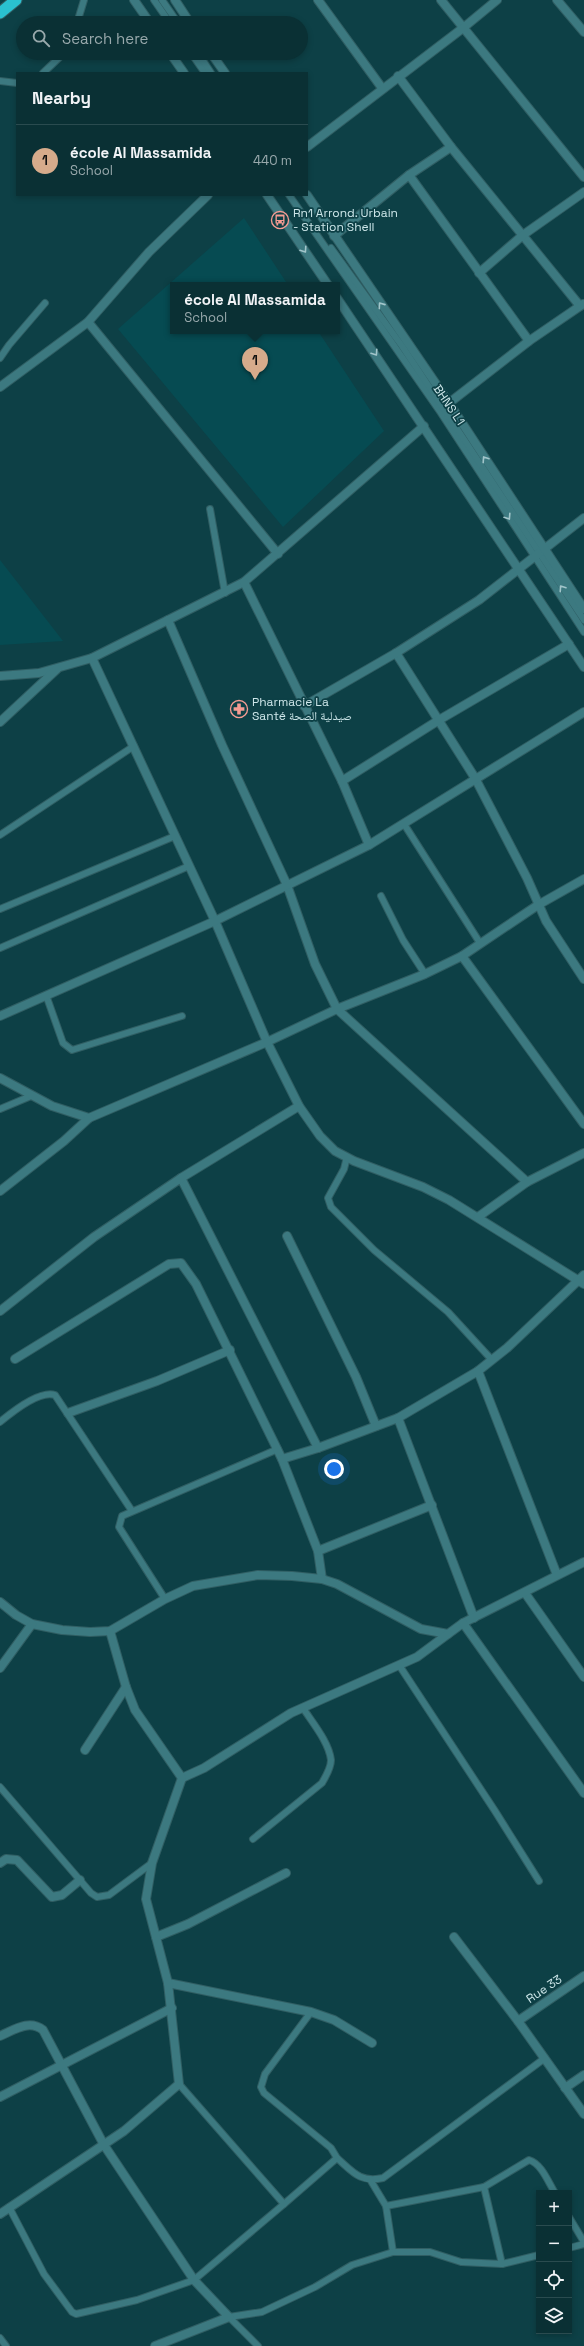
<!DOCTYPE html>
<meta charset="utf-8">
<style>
:root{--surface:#0a3034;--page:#13383c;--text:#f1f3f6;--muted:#99a9ac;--line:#2a4b4f;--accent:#d6ab8b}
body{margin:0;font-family:"Space Grotesk","Noto Naskh Arabic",sans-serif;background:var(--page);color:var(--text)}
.controls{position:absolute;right:12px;bottom:12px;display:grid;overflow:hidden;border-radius:0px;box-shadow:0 2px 6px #0003}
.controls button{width:36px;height:36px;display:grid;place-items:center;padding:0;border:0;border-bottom:1px solid var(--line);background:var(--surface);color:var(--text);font:20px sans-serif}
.you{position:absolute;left:334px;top:1469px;width:14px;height:14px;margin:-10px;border:3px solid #fff;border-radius:50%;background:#1a73e8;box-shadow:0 0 0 6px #1a73e833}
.badge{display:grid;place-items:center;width:26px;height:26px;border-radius:50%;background:var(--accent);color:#111;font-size:13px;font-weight:700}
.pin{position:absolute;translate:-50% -33px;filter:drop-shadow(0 1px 2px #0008)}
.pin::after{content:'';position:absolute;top:21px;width:14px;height:12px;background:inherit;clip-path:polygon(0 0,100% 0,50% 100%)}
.popup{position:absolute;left:170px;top:282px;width:170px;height:52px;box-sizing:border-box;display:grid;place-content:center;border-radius:0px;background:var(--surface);filter:drop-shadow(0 1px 3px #0005);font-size:13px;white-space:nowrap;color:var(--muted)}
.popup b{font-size:15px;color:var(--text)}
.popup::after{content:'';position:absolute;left:50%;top:100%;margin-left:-8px;border:8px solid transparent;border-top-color:var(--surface)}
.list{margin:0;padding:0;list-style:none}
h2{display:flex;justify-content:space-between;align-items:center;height:52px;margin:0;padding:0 16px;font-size:17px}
h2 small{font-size:13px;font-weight:400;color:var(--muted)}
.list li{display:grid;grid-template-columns:26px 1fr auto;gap:12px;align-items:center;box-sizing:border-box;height:72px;padding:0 16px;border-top:1px solid var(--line)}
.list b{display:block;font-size:15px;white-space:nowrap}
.list p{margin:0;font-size:13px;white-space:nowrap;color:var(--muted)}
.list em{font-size:13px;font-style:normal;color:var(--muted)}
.icon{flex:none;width:22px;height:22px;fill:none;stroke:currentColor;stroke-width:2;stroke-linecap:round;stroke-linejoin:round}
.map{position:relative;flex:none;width:584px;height:2346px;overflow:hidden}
.search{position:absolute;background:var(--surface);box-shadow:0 2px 6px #0003;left:16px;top:16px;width:292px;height:44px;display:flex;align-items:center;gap:10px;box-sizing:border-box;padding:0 14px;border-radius:22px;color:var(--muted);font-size:15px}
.panel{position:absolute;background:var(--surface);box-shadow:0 2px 6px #0003;left:16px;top:72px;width:292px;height:124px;border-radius:0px}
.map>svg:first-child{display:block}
.built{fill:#064b52}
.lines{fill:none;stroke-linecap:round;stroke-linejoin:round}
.service-casing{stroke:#305e63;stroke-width:8}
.minor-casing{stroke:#305e63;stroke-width:10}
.tertiary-casing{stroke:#305e63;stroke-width:10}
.trunk-casing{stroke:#305e63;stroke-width:13}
.service{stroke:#3c7980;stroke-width:6}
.minor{stroke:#3c7980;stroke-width:8}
.tertiary{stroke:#3c7980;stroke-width:8}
.trunk{stroke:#2ac1d0;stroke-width:11}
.oneway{stroke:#a2c5ca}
.labels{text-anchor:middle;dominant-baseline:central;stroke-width:3.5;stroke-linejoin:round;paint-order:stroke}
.poi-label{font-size:12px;fill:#cde6e9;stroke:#0d4046;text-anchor:start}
.street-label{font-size:12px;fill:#cde6e9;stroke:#0d4046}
</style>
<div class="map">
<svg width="584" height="2346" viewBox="0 0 584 2346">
<rect width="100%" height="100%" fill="#0d4046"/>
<!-- built -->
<g class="built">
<path d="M244,218L288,285H173V331H318L384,431L283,527L118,329Z"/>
<path d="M0,560L63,641L0,645Z"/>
</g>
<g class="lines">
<!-- service casing -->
<g class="service-casing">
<g id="service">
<path d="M154,0L170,23"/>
<path d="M162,0L178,23"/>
<path d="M77,23L84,0"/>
<path d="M191,53L205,73"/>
<path d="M198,53L211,73"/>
<path d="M43,73L64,53"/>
<path d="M0,81L17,83"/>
<path d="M289,195L441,413L584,632"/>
<path d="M331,248L402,346L584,620"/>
<path d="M0,358L9,345L45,303"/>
<path d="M210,509L225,593"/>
<path d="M404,824L480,943"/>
<path d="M0,835L134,746"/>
<path d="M381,896L403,940L425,974"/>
<path d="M0,909L175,836"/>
<path d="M0,948L189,866"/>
<path d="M46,995L63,1043L72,1050L182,1016"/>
<path d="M0,1109L31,1096"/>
<path d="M347,1157L344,1169L328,1198L331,1207L374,1250L448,1312L492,1360"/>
<path d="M0,1422C12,1412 40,1390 55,1395L132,1511"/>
<path d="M165,1599L119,1527L122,1516L278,1449"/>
<path d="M399,1665L495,1811L539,1881"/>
<path d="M0,1787L91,1893L97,1897L109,1895L152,1863"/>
<path d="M253,1839L322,1783C326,1776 331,1768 331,1760C329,1742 312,1722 303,1708"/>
<path d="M337,2158C353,2172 360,2183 383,2178L545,2058"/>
<path d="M371,2181L386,2206L393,2252"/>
<path d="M484,2187L502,2264"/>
<path d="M284,2204L337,2158L331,2148L264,2093L261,2087L265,2074L311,2012"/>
<path d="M386,2206L484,2187L529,2160C542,2164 548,2182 555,2193"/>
<path d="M9,2207L44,2274L72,2312L76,2314L137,2300L194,2280L284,2204L179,2084"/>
<path d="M569,2217L584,2242"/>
<path d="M569,2248L584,2244"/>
<path d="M229,2317L262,2312L315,2287L352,2265L393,2252H430L461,2262L502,2264L539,2255"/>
<path d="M229,2317L258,2346"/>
<path d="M0,2338L6,2346"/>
</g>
</g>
<!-- minor casing -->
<g class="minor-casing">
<g id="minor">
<path d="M318,0L382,88"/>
<path d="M441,0L584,177"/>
<path d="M557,0L584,32"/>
<path d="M398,76L451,147L580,306"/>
<path d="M307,147L463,28L497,0"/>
<path d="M409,175L529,341"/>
<path d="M334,236L409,175L451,147"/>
<path d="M479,273L523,235L584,192"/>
<path d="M88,322L278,554"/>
<path d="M0,387L88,322L149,252L208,195"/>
<path d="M449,403L529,341L583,304"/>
<path d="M168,620L222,745L287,885L315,964L337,1009L527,1182"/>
<path d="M396,653L475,778L527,878L546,921L584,979"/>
<path d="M92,658L215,921L267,1042L299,1106L320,1136L335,1151L354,1161L423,1187L449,1200L584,1284"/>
<path d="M0,676L39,673L92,658L244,582L424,426"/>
<path d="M304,706L396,653L479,600L584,518"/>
<path d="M0,722L57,669"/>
<path d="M342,781L439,720L569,644"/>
<path d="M369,845L584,712"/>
<path d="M462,956L584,1124"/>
<path d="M0,1016L215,921L369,845L342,781L244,582"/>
<path d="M0,1078L52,1106L89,1118L267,1042L337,1009L425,974L462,956L538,905L584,879"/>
<path d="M181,1178L318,1448"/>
<path d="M0,1191L64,1141L89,1118"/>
<path d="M478,1217L527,1182L584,1153"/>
<path d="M287,1236L356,1377L376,1426"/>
<path d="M0,1311L94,1237L181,1178L299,1106"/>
<path d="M15,1359L169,1264L181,1263L196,1284L282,1459L318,1551L322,1579"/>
<path d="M478,1371L557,1575"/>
<path d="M68,1413L157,1381L230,1350"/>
<path d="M398,1418L474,1618"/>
<path d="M282,1459L318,1448L398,1418L478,1371L507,1348L584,1275"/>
<path d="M318,1551L432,1505"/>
<path d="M525,1593L584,1677"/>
<path d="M0,1602L16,1615L32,1624L62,1630L90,1632L110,1631L165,1599L193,1586L258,1575L292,1576L322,1579L337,1584L421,1629L448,1634L463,1623L584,1562"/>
<path d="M463,1623L584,1793"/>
<path d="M0,1668L32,1624"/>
<path d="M85,1750L126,1687"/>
<path d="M182,1778L204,1768L291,1713L417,1657L448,1634"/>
<path d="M0,1863L6,1859L17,1860L52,1897L62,1895L80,1880"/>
<path d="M156,1937L188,1924L286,1873"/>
<path d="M454,1937L518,2021L584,2114"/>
<path d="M168,1983L311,2012L334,2020L372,2043"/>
<path d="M518,2021L584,1976"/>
<path d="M0,2036C14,2030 29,2019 43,2030L104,2145L194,2280L229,2317L155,2346"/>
<path d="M565,2088L584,2075"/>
<path d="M0,2097L172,2008"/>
<path d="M0,2214L124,2131L179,2084L168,1983L146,1899L152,1863L182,1778L135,1710L126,1687L110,1631"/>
</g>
</g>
<!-- tertiary casing -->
<g class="tertiary-casing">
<g id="tertiary">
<path d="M134,0L150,23"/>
<path d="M175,0L190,23"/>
<path d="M170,53L184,73"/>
<path d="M211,53L225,73"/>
<path d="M267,195L328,285"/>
<path d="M307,195L449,403L584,609"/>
<path d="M337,298L584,667"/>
</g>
</g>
<!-- trunk casing -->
<g class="trunk-casing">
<path id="trunk" d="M0,13L16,0"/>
</g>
<!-- service -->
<use href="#service" class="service"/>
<!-- minor -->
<use href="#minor" class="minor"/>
<!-- tertiary -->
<use href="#tertiary" class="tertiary"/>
<!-- trunk -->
<use href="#trunk" class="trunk"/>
</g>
<!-- one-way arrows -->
<defs><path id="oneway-chevron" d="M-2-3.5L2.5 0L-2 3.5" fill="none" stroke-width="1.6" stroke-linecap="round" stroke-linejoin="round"/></defs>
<g class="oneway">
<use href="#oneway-chevron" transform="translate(304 250) rotate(56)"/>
<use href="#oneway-chevron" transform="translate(381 305) rotate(-125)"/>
<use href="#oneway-chevron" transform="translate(375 353) rotate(56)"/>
<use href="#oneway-chevron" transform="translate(485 459) rotate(-123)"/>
<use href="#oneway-chevron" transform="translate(508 517) rotate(57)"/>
<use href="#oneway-chevron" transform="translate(562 588) rotate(-124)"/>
</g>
<!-- icons -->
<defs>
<g id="bus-ring" transform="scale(0.9)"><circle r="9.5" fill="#0d4046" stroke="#f59c93" stroke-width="1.5"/><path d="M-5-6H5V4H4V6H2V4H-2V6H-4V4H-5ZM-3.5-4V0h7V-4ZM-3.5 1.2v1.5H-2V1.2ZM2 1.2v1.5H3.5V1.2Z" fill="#f59c93"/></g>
<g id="pharmacy-ring" transform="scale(0.9)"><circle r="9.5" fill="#0d4046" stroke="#f59c93" stroke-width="1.5"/><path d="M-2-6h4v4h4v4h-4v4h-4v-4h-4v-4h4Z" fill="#f59c93"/></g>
</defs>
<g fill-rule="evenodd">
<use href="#bus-ring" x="280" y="220"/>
<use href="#pharmacy-ring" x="239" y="709"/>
</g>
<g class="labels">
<!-- poi labels -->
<g class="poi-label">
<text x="293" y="213">Rn1 Arrond. Urbain<tspan x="293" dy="14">- Station Shell</tspan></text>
<text x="252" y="702">Pharmacie La<tspan x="252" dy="14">Santé صيدلية الصحة</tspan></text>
</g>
<!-- street labels -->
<g class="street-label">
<text transform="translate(449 405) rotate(56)">BHNS L1</text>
<text transform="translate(544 1989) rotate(-34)">Rue 33</text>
</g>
</g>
</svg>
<div class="controls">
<button>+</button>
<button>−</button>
<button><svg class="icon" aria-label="locate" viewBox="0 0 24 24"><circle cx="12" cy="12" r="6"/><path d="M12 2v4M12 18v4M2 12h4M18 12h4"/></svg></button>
<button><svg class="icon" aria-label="layers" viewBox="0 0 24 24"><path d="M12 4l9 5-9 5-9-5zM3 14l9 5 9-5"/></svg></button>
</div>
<div class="you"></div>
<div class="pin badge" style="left:255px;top:380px">1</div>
<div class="popup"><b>école Al Massamida</b>School</div>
<div class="search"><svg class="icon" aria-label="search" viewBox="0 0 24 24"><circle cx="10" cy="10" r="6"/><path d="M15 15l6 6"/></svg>Search here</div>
<section class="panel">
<h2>Nearby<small></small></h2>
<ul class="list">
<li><span class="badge">1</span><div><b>école Al Massamida</b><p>School</p></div><em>440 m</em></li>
</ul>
</section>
</div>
